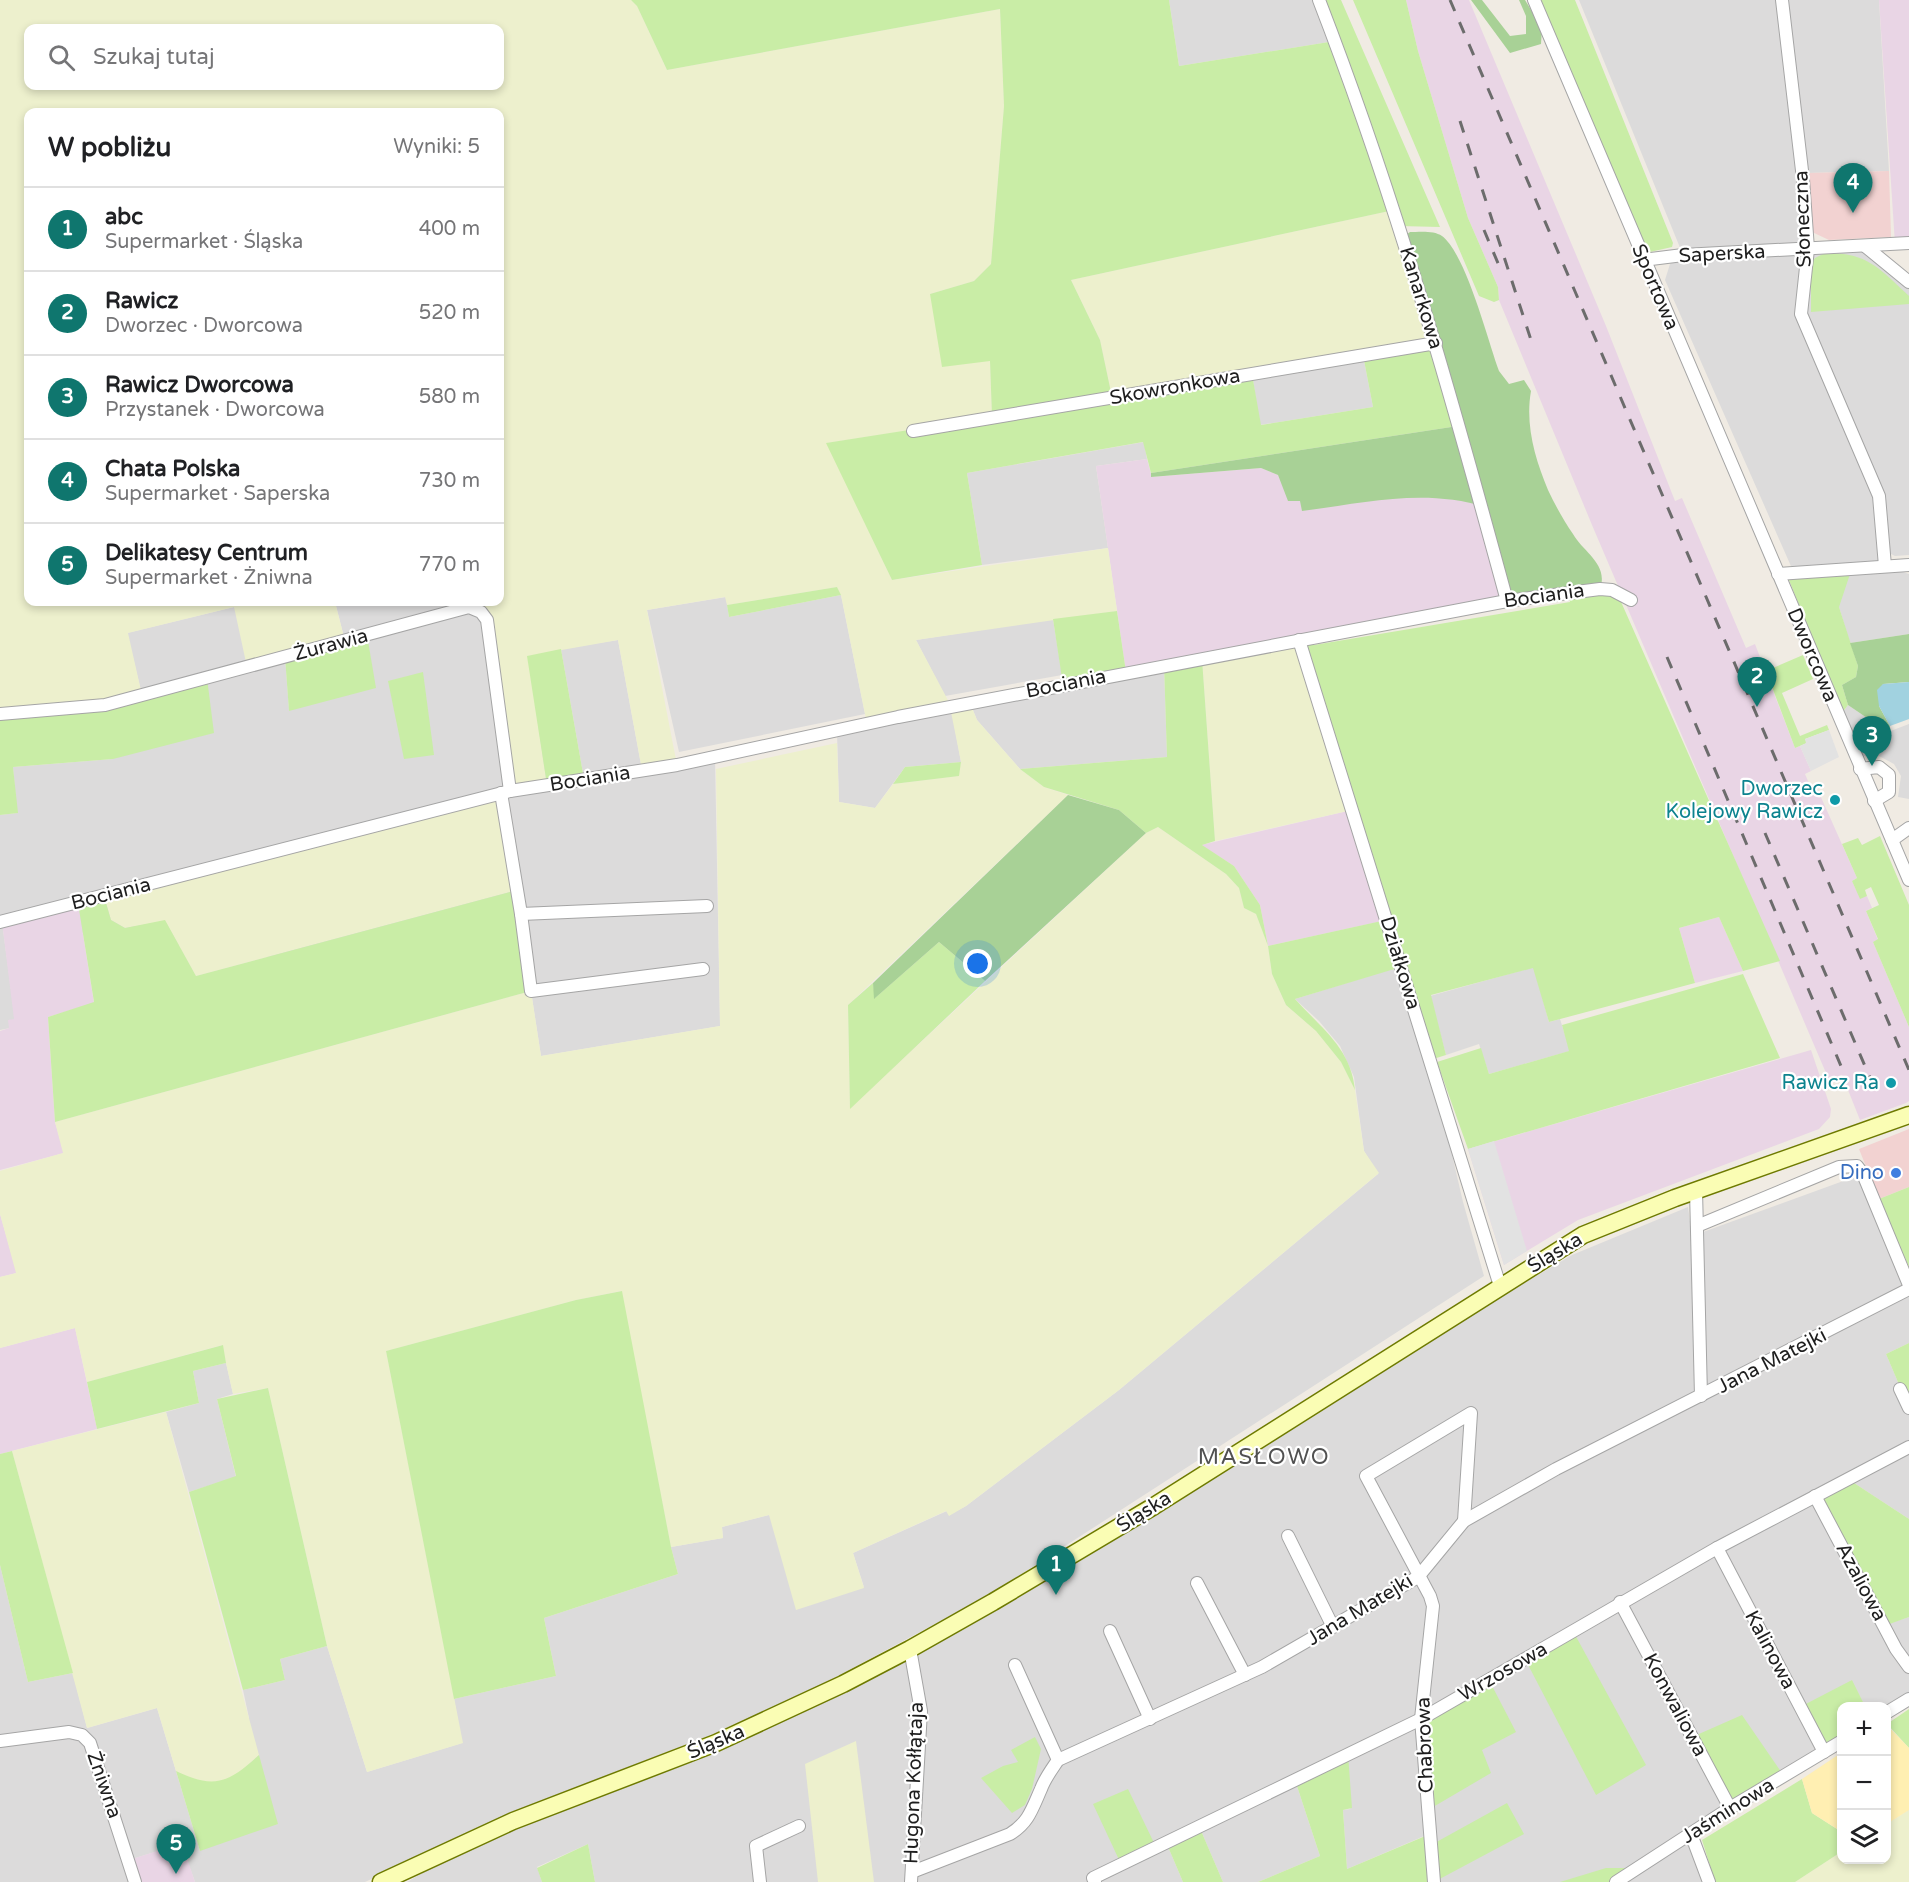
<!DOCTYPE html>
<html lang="pl">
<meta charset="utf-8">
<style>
:root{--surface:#fff;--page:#f6f6f6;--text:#202124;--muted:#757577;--line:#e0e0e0;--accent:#0f766e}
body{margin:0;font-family:"Varela Round",sans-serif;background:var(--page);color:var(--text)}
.controls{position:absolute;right:18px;bottom:18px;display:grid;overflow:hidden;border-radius:12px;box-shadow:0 3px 9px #0003}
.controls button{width:54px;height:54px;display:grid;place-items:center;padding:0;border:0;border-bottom:2px solid var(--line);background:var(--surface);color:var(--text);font:30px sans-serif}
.you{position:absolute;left:978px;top:964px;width:21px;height:21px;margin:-15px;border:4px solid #fff;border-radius:50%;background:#1a73e8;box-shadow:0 0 0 9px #1a73e833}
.badge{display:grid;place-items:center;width:39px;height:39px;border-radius:50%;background:var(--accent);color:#fff;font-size:20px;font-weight:700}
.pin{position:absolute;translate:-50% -50px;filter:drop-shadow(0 2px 3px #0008)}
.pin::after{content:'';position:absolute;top:32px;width:21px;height:18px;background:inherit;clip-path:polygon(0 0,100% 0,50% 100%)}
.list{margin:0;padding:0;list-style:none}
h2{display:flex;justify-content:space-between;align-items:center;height:78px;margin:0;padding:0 24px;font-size:26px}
h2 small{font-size:20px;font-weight:400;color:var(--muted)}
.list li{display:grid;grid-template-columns:39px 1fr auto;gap:18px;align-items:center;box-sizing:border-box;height:84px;padding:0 24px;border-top:2px solid var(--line)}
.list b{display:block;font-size:22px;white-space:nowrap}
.list p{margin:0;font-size:20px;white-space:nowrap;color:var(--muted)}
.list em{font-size:20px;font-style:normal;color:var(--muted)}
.icon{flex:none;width:33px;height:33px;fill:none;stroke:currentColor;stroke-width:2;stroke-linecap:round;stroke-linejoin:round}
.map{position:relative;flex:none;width:1909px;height:1882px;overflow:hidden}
.search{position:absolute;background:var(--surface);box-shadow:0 3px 9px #0003;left:24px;top:24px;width:480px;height:66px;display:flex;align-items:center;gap:15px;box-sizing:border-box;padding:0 21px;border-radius:12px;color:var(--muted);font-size:22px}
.panel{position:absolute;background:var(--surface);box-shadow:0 3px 9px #0003;left:24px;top:108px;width:480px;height:498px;border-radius:12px}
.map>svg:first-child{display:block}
.residential{fill:#dcdbdb}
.commercial{fill:#f2d2d1}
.industrial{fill:#e9d5e5}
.farmland{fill:#edf0cd;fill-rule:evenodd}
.grass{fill:#c9eda6}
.forest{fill:#a8d196}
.sand{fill:#ffefb2}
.parking{fill:#e2e2e2}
.water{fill:#a1d2e0}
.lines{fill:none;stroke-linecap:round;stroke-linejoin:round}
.street-casing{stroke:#a5a5a5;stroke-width:14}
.secondary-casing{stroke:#6e7a00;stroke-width:19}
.street{stroke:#fff;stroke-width:12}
.secondary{stroke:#fafdb4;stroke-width:16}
.rail{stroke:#6c6c6c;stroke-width:3;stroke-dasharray:12 12;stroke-linecap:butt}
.culture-dot{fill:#0f9aa8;stroke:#fff;stroke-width:2}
.shop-dot{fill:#3f7fe0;stroke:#fff;stroke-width:2}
.labels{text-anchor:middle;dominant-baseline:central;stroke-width:4.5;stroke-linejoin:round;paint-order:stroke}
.street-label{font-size:20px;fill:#1e1e1e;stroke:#fff}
.culture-label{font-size:20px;fill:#0d838f;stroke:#fff;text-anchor:end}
.shop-label{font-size:20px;fill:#366cbe;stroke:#fff;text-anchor:end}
.quarter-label{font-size:22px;letter-spacing:1.5px;fill:#515151;stroke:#fff}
</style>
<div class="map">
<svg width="1909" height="1882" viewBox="0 0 1909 1882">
<rect width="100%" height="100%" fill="#f0ebe3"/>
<!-- residential -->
<g class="residential">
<path d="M1169,0H1313L1335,41L1179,66Z"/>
<path d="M1579,0H1879L1889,171L1807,173L1808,249L1865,246L1909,282V555L1895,556L1889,553L1885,566L1909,574V634L1850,643L1839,607L1794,573L1665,280L1670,264L1683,255Z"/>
<path d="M1363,355L1373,407L1260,425L1252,374Z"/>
<path d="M1144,442L1147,459L1096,466L1108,548L982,565L967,473Z"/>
<path d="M841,595L865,714L679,752L647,610L726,597L729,617Z"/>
<path d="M335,602H480L481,612L584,779L561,649L618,640L642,770L715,757L720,1026L541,1056L531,991L2,922L15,1019L10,1028L0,1030V815L17,813L13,767L113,759L142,695L127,633L234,607L285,657L289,710L345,641Z"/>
<path d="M1053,619L1062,675L945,696L916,640Z"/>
<path d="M1164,665L1167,757L1020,769L977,720L970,703Z"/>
<path d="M1848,705L1888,732L1909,724V799L1898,797L1901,776L1894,764L1879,756H1862L1842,713Z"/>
<path d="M951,707L961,762L905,767L875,808L839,802L837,732Z"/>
<path d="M1401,966L1430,1060L1463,1202L1484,1276L989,1595L819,1686L713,1734L544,1800L365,1882H195L181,1844L129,1860L135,1882H0V1565L28,1682L73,1673L87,1728L157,1708L200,1851L249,1718L243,1690L285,1680L280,1659L327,1646L367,1772L462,1743L454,1699L556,1676L544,1618L678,1574L671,1547L723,1538L722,1527L769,1515L864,1587L853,1553L947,1511L949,1515L966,1506L1119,1390L1378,1174L1364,1151L1354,1077L1340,1046L1319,1021L1295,999Z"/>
<path d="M1534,967L1549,1022L1560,1019L1570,1051L1489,1074L1479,1044L1446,1055L1430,996Z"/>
<path d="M1857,1176L1909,1298V1343L1886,1354L1909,1408V1519L1848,1479L1884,1625L1909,1617V1699L1886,1706H1865L1851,1680L1824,1752L1690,1834L1708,1882H1434L1429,1834L1347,1869L1343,1810L1351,1809L1295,1780L1320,1856L1258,1882H1223L1199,1826L1166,1842L1183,1882H595L588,1844L537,1867L542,1882H407L434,1866L520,1827L697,1760L807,1710L997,1610L1316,1415L1478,1310L1572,1255L1688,1207L1692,1236Z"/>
<path d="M226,1363L233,1394L217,1399L236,1477L189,1492L166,1412L199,1403L193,1371Z"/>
</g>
<!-- commercial -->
<g class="commercial">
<path d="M1889,171L1891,237L1829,240L1812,232L1807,173Z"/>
<path d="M1909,1129V1187L1879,1199L1859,1149Z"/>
</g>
<!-- industrial -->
<g class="industrial">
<path d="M1406,0H1469L1606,326L1675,501L1682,498L1746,648L1755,644L1795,748L1800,746L1811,771L1805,774L1811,788L1816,786L1857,878L1852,881L1860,898L1867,896L1872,908L1866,911L1878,940L1873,942L1909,1027V1101L1906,1103L1860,1120L1842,1075L1829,1080L1592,525L1499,300L1498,287L1468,218L1418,51Z"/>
<path d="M1879,0H1909V243L1895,244Z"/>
<path d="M1147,459L1152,477L1261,468L1278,475L1285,490L1381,487L1480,499L1507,601L1126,672L1096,466Z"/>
<path d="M1352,810L1387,920L1268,946L1260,905L1234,866L1201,845Z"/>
<path d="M78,903L94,1003L48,1017L55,1122L64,1153L0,1170V1031L9,1028L8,1020L14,1019L2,922Z"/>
<path d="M1719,917L1743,971L1695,983L1679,928Z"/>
<path d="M1811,1050L1831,1109L1830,1117L1819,1129L1578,1220L1504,1265L1468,1149Z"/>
<path d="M0,1214L17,1273L0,1277Z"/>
<path d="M75,1328L97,1429L0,1454V1348Z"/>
<path d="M182,1843L195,1882H135L129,1860Z"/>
</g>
<!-- farmland -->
<g class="farmland">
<path d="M0,0H631L637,6L667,70L1000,9L1004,106L991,264L974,281L930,294L990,360L992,418L827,443L892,580L1108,548L1117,611L916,640L951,706L970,703L977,720L1020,769L1044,787L1068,795L848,1005L850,1108L1146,833L1158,827L1226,874L1239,888L1244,908L1256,914L1268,946L1272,974L1286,1005L1316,1031L1341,1062L1355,1090L1364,1151L1379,1173L1119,1390L966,1506L949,1516L946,1511L853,1553L864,1588L796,1610L769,1515L722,1527L723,1538L671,1547L621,1291L576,1300L386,1351L463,1743L367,1772L327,1646L268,1388L233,1394L222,1345L87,1382L75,1328L0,1348V1277L16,1273L0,1214V1171L63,1153L55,1122L531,991L541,1056L720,1026L716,769L837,743L839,802L875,808L893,784L958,776L961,762L950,707L867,724L841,595L837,587L727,605L725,597L647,610L677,765L642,770L618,640L528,656L547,785L510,791L480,602H500V112H28V602H335L345,641L247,667L234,607L128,633L142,695L0,714ZM28,28H500V86H28Z"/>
<path d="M1394,210L1436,343L1112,397L1100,340L1071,280Z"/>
<path d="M1299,640L1352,810L1215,841L1202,659Z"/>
<path d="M501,793L517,890L196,976L165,921L125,928L111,920L104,896Z"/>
<path d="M166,1412L259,1755L236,1776L216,1783L196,1781L176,1771L157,1708L87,1728L12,1451Z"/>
<path d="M856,1741L874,1882H818L805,1764Z"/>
<path d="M1909,1810V1882H1795L1841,1852L1842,1860H1886L1887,1824Z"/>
</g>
<!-- grass -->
<g class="grass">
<path d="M631,0H1169L1179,66L1335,41L1320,0H1341L1440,227L1399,226L1394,210L1071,280L1100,340L1112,397L1252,374L1261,425L1373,407L1363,355L1436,343L1458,426L1151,473L1143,442L967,473L982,565L892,580L826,443L992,417L990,361L942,367L930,294L974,281L991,264L1004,106L1000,9L667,70L637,6Z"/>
<path d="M1353,0H1406L1418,51L1468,218L1498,287L1499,300L1494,302L1479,296Z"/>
<path d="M1541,0H1575L1673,243L1672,247L1650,252L1643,249Z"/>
<path d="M1825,253C1867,252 1880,269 1909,296V304L1811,312V264L1815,258Z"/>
<path d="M1852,568L1839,607L1858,666L1856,677L1842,685L1848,705L1842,713L1789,580L1794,573Z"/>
<path d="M837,587L841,595L729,617L727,605Z"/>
<path d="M1569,593L1618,595L1780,961L1743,971L1719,917L1679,928L1695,983L1549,1022L1533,968L1431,995L1446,1055L1430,1060L1401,967L1295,999C1321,1028 1351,1048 1355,1090L1341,1062L1316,1031L1286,1005L1272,974L1268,946L1256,914L1244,908L1239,888L1226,874L1158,827L1146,833L1119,810L1044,787L1020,769L1167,757L1164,665L1202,659L1215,841L1202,845L1234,866L1260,905L1268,946L1386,920L1299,640L1309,638L1314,645L1570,602Z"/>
<path d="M1117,611L1126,672L1063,685L1053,619Z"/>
<path d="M367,635L376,688L289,711L285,657Z"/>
<path d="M561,649L584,779L547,785L527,656Z"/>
<path d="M1803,655L1813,679L1782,693L1800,736L1827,725L1829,730L1805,739L1807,743L1795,748L1766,671Z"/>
<path d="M423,672L434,755L404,759L388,681Z"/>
<path d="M207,678L214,733L113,759L13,767L18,813L0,815V714L105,705Z"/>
<path d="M961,762L959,776L893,784L905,767Z"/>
<path d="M1880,836L1909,905V1027L1873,942L1878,939L1866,911L1879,905L1871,887L1865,890L1867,896L1860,899L1852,881L1857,878L1842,844L1858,838L1862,845Z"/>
<path d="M517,890L531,991L55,1122L48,1017L94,1002L78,903L104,896L111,920L125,928L165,920L196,976Z"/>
<path d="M939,942L985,981L850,1109L848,1005L873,983L875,998Z"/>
<path d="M1743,974L1780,1058L1468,1149L1437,1062L1481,1048L1489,1074L1569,1051L1562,1025Z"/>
<path d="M1909,1187V1267L1879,1199Z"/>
<path d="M622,1291L671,1547L678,1574L544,1618L556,1676L454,1699L386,1351L576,1300Z"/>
<path d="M1909,1343V1408L1886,1354Z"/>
<path d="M223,1345L226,1363L193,1371L199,1403L97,1429L87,1382Z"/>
<path d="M268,1388L327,1646L280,1659L285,1680L243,1690L189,1492L236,1476L217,1399Z"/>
<path d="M12,1451L73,1673L28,1682L0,1565V1454Z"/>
<path d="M1848,1479L1909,1519V1617L1884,1626L1815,1496Z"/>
<path d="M1573,1631L1646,1765L1596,1795L1525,1659Z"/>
<path d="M1489,1680L1516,1732L1482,1750L1491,1773L1428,1810L1421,1719Z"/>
<path d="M1852,1680L1865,1706H1842L1841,1741L1824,1752L1800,1707Z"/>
<path d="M1909,1709V1748L1887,1724Z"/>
<path d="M1742,1715L1784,1776L1730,1808L1692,1737Z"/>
<path d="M1035,1737L1041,1749L1032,1789L1025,1805L1012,1813L981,1778L1003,1766L1018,1762L1011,1750Z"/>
<path d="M1348,1754L1352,1808L1343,1810L1347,1869L1430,1834L1431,1845L1507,1803L1524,1834L1434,1882H1258L1320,1856L1295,1780Z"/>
<path d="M259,1755L278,1824L200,1851L176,1771C215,1790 229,1782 259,1755Z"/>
<path d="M1802,1779L1812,1813L1837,1829H1841V1852L1795,1882H1715L1702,1840Z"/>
<path d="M1128,1789L1156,1847L1121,1864L1093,1804Z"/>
<path d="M1199,1826L1223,1882H1183L1166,1842Z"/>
<path d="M588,1844L595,1882H542L537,1868Z"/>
<path d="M1606,1868H1625L1626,1875L1616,1882H1560Z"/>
</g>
<!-- forest -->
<g class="forest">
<path d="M1471,0H1482L1510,36L1526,34V16L1519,0H1525L1542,28L1541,44L1510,53Z"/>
<path d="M1410,232C1418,232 1434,230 1442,236C1466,254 1488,341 1499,371L1509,384L1524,380L1531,391C1525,425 1535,459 1548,490C1555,505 1564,521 1573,534C1583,552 1609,564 1600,589L1507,601L1486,507C1423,488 1365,503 1302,511L1300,501H1288L1278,475L1261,468L1151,477V473L1458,426L1402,238Z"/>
<path d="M1909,634V682L1883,684L1879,706L1890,726L1887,739L1878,741L1876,724L1848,705L1842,685L1856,677L1858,666L1850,643Z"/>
<path d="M1068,795L1119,810L1146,833L985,981L939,942L874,999L873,983Z"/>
</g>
<!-- sand -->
<g class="sand">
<path d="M1886,1724L1909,1748V1810L1887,1824Z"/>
<path d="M1841,1753V1829H1837L1812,1813L1802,1779Z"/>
</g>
<!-- parking -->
<g class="parking">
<path d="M1829,730L1839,757L1811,771L1800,746L1806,743L1805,739Z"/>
<path d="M1494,1141L1527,1251L1504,1265L1468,1149Z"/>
</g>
<!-- water -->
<path class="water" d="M1909,682V719L1890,726L1879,706L1877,690L1883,684Z"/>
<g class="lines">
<!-- street casing -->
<g class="street-casing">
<g id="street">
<path d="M1319,0C1395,196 1452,398 1507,601"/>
<path d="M1534,0L1909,880"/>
<path d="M1782,0L1803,179L1808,249L1801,314L1879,496L1885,566"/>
<path d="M1865,246L1909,282"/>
<path d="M1643,260L1683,255L1909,243"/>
<path d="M913,431L1436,343"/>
<path d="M1778,574L1909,565"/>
<path d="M1299,640L1500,1286"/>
<path d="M0,714L105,705L469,607L481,612L487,620L510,791"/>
<path d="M1860,769L1879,767L1889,775V792L1874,801"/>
<path d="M501,793L521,914L707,906"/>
<path d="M1892,840L1909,828"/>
<path d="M521,914L531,991L703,969"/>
<path d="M0,922L510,791L677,765L898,717L1507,601L1600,589L1612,590L1631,600"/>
<path d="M1696,1190L1701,1396"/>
<path d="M1697,1226L1839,1167L1857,1166L1863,1174L1909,1285"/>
<path d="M1900,1389L1909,1408"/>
<path d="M1815,1496L1896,1649L1909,1667"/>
<path d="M1288,1536L1333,1627"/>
<path d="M1717,1548L1824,1752"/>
<path d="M1197,1583L1245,1675"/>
<path d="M1620,1602L1730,1808"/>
<path d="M1110,1631L1150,1719"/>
<path d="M910,1649L921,1711L911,1882"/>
<path d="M1015,1665L1058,1760"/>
<path d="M1886,1713L1909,1699"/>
<path d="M0,1741L69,1732L82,1735L90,1743L135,1882"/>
<path d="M1687,1836L1694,1842L1709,1882"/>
<path d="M912,1872L1010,1834C1029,1822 1032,1809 1041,1789C1045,1778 1052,1769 1058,1760L1262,1667L1418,1577L1464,1521L1556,1469L1909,1289"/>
<path d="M760,1882L756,1846L799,1826"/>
<path d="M1095,1882L1093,1878L1421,1719L1717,1548L1909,1447"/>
<path d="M1434,1882L1421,1719L1433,1606L1430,1596L1366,1476L1471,1413L1464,1521"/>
<path d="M1616,1882L1730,1808L1842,1741"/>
</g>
</g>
<!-- secondary casing -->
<g class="secondary-casing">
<path id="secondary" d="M381,1882L513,1821L716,1743L843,1684L910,1649L993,1602L1154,1506L1583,1235L1675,1198L1909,1115"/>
</g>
<!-- street -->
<use href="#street" class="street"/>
<!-- secondary -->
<use href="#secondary" class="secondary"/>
<!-- rail -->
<g class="rail">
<path d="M1450,0L1909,1070"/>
<path d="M1460,121L1531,340"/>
<path d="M1484,230L1500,268"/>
<path d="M1667,657L1841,1066"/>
<path d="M1765,833L1877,1094"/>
</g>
</g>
<!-- markers -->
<g class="culture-dot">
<circle cx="1835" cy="800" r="6"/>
<circle cx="1891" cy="1083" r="6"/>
</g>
<circle class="shop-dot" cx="1896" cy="1173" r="6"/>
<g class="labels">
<!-- street labels -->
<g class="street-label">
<text transform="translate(1803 219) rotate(-92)">Słoneczna</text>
<text transform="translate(1722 254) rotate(-3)">Saperska</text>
<text transform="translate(1655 287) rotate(67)">Sportowa</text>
<text transform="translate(1421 298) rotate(73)">Kanarkowa</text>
<text transform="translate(1175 387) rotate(-10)">Skowronkowa</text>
<text transform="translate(1544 596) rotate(-8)">Bociania</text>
<text transform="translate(331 645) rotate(-15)">Żurawia</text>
<text transform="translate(1812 655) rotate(67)">Dworcowa</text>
<text transform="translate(1066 684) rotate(-11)">Bociania</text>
<text transform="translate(590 779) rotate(-9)">Bociania</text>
<text transform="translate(111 894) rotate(-14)">Bociania</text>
<text transform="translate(1400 963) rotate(73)">Działkowa</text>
<text transform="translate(1555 1253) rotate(-31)">Śląska</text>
<text transform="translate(1772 1361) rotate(-27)">Jana Matejki</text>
<text transform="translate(1144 1512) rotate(-32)">Śląska</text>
<text transform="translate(1861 1582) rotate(62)">Azaliowa</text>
<text transform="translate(1360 1610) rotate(-31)">Jana Matejki</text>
<text transform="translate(1770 1650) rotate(62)">Kalinowa</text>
<text transform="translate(1503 1672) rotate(-30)">Wrzosowa</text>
<text transform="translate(1675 1705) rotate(62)">Konwaliowa</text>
<text transform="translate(716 1742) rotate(-23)">Śląska</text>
<text transform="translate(1425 1745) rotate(-92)">Chabrowa</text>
<text transform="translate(914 1783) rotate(-88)">Hugona Kołłątaja</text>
<text transform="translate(104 1785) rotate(71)">Żniwna</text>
<text transform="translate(1728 1811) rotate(-32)">Jaśminowa</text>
</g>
<!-- culture labels -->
<g class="culture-label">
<text x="1823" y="789">Dworzec<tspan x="1823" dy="23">Kolejowy Rawicz</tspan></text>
<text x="1879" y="1083">Rawicz Ra</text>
</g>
<!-- shop labels -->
<g class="shop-label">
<text x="1884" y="1173">Dino</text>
</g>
<!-- quarter labels -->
<g class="quarter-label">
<text x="1264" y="1457">MASŁOWO</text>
</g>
</g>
</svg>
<div class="controls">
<button>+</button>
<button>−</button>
<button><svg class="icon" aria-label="layers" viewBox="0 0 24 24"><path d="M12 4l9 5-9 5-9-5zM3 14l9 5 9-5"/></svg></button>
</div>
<div class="you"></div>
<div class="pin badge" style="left:1056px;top:1595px">1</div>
<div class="pin badge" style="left:1757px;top:707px">2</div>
<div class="pin badge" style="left:1872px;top:766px">3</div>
<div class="pin badge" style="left:1853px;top:213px">4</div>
<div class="pin badge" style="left:176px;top:1874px">5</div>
<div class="search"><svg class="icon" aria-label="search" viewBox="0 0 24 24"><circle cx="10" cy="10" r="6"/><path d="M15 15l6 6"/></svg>Szukaj tutaj</div>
<section class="panel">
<h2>W pobliżu<small>Wyniki: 5</small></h2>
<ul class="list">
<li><span class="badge">1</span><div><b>abc</b><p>Supermarket · Śląska</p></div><em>400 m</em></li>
<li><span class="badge">2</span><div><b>Rawicz</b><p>Dworzec · Dworcowa</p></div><em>520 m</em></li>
<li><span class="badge">3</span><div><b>Rawicz Dworcowa</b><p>Przystanek · Dworcowa</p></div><em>580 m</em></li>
<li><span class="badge">4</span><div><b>Chata Polska</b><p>Supermarket · Saperska</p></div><em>730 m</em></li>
<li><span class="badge">5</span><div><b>Delikatesy Centrum</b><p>Supermarket · Żniwna</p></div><em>770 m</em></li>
</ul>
</section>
</div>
